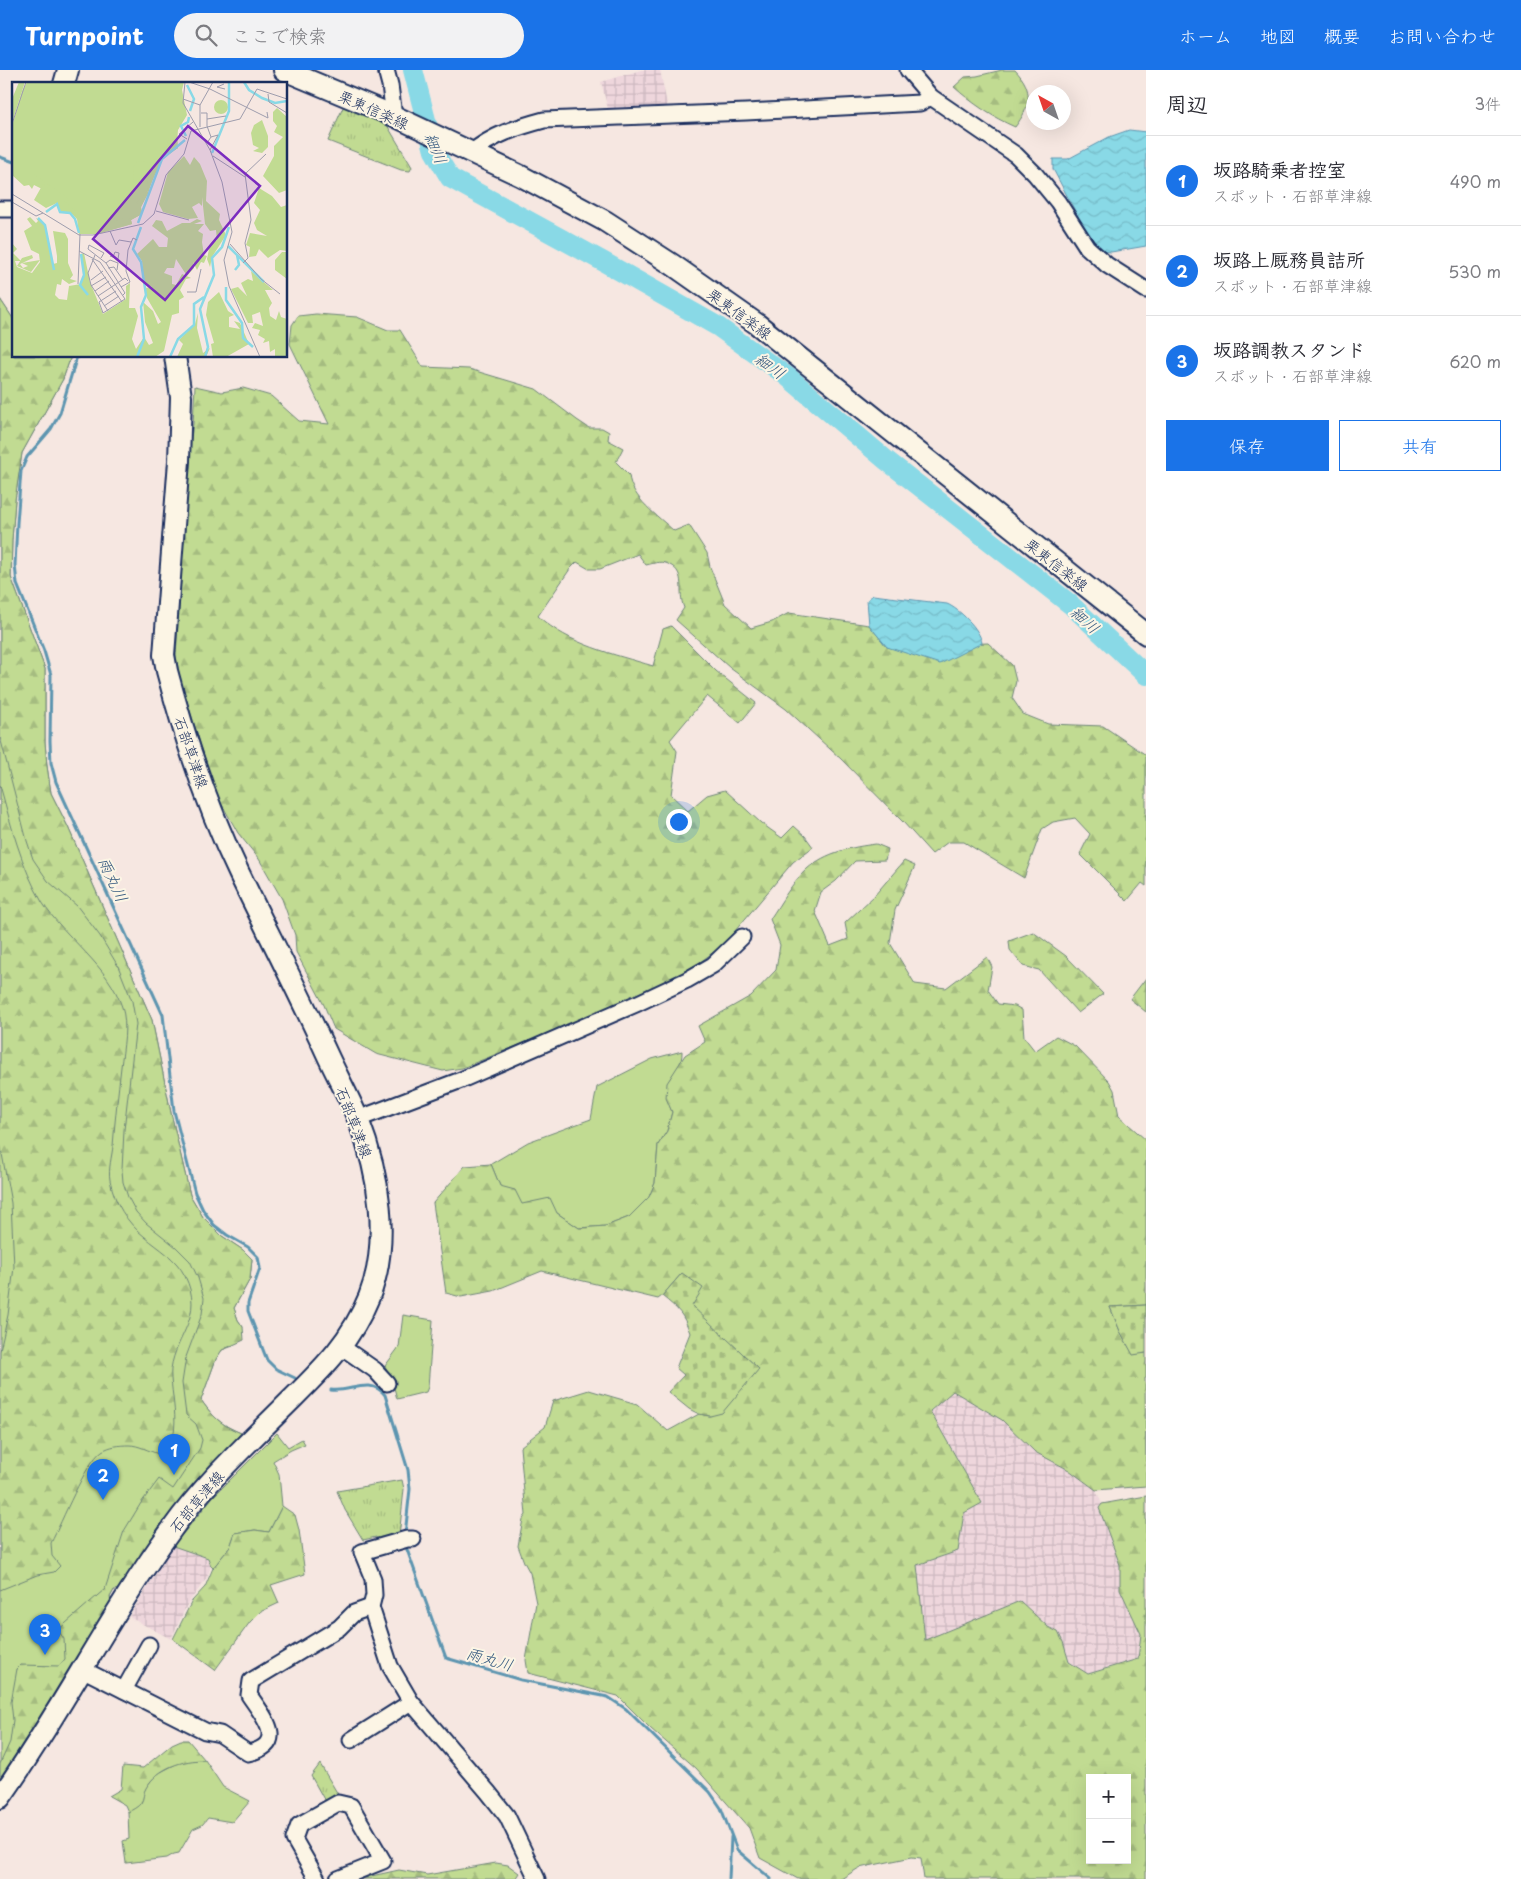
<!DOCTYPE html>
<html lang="ja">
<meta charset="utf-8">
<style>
:root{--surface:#fff;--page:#f2f2f3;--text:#2b2b33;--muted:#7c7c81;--line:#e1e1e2;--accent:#1a73e8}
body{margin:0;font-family:"Playpen Sans","Klee One",sans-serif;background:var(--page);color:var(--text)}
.controls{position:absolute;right:15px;bottom:15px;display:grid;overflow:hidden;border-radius:0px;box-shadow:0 5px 20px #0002}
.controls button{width:45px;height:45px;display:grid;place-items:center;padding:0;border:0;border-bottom:1px solid var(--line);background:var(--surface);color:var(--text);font:25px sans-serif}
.compass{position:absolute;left:1026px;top:15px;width:45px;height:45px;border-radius:50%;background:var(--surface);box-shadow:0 5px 20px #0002;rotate:320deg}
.you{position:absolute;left:678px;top:751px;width:18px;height:18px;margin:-12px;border:4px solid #fff;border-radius:50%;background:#1a73e8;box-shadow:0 0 0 8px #1a73e833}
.badge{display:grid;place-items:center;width:32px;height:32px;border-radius:50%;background:var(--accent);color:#fff;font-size:16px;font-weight:700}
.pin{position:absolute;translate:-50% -41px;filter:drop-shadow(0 1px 2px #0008)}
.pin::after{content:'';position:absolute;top:26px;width:18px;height:15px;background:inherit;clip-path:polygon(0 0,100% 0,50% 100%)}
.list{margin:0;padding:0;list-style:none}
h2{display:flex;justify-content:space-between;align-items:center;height:65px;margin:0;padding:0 20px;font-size:21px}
h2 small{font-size:16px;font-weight:400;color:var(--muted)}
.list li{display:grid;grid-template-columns:32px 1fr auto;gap:15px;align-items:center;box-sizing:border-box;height:90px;padding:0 20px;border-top:1px solid var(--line)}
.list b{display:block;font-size:19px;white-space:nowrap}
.list p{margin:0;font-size:16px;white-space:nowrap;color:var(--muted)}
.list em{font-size:16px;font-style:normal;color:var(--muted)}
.actions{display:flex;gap:10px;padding:15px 20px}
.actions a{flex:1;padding:11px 0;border:1px solid var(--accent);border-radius:0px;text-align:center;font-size:18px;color:var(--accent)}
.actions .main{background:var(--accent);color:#fff}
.icon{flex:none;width:28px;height:28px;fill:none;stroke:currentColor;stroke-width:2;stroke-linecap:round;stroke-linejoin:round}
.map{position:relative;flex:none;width:1146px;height:1809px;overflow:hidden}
header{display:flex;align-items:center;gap:30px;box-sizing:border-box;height:70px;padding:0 25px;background:var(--accent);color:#fff}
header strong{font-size:24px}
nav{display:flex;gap:28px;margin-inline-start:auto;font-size:18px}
.search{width:350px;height:45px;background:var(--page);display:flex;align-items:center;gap:12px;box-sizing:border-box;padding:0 18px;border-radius:28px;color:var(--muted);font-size:19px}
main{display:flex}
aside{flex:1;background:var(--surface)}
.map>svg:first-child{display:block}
.industrial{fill:url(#industrial-grid)}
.grass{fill:#c1db92;stroke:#6e8578}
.forest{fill:url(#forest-firs);stroke:#6e8578;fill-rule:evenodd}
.cemetery{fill:url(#cemetery-stones);stroke:#6e8578}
.park{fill:url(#park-tufts);stroke:#6e8578}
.water{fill:url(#water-waves);stroke:#5d95b0}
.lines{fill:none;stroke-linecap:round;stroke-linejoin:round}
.stream{stroke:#5d95b0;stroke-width:3}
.river{stroke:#89d9e6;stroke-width:20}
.minor-casing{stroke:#1b2f5e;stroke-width:19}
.major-casing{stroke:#1b2f5e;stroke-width:24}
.minor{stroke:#fcf5e5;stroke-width:15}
.major{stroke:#fcf5e5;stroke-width:20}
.labels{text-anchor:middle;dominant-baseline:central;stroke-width:4;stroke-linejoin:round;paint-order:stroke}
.street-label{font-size:15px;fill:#1b2f5e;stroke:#fcf5e5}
.water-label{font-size:16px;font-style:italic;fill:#365a80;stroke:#fcf5e5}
.inset-river{fill:none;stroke:#89d9e6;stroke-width:2.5}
.inset-road{fill:none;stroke:#9e9dad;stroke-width:1}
.view{fill:#7b2cbf;fill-opacity:0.15;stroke:#7b2cbf;stroke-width:2.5}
.inset-edge{fill:none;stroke:#1b2f5e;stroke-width:2.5}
</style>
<header>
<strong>Turnpoint</strong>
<div class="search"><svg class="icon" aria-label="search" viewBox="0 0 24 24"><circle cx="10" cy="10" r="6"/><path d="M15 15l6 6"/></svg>ここで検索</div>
<nav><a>ホーム</a><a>地図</a><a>概要</a><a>お問い合わせ</a></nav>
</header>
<main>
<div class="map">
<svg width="1146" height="1809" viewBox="0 0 1146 1809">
<defs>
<pattern id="industrial-grid" width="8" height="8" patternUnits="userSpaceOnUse" patternTransform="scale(1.25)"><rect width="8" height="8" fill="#eed6dc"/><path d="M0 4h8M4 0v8" fill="none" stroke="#ccb8bf"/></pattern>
<pattern id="forest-firs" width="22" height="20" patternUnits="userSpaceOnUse" patternTransform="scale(1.25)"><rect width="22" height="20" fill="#c1db92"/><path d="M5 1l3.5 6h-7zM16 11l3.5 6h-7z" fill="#a5bc80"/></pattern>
<pattern id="cemetery-stones" width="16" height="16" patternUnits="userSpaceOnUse" patternTransform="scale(1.25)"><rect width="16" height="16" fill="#c1db92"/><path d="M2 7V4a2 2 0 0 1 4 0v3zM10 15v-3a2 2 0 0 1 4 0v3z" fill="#a5bc80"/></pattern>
<pattern id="park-tufts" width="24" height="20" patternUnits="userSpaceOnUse" patternTransform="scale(1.25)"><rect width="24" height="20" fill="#c1db92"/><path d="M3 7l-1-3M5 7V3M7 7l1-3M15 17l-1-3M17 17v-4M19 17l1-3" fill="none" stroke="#a5bc80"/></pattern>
<pattern id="water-waves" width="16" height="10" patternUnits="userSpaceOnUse" patternTransform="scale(1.25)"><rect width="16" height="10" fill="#89d9e6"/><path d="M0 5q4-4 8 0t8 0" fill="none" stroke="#76bbc8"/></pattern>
</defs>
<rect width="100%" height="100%" fill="#f6e7e1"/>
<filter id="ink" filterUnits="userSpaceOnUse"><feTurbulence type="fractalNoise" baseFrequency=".02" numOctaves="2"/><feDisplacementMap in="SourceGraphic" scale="10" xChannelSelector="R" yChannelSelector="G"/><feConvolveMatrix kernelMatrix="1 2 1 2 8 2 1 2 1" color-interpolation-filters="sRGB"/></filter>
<g filter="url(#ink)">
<!-- industrial -->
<g class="industrial">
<path d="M641,0H660L668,39L612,41L608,39L601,12Z"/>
<path d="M953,1321L1002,1350L1035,1382L1069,1400L1096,1420L1102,1434L1099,1439L1120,1495V1519L1141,1564L1139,1589L1088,1604L1069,1592L1063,1572L1058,1563L1048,1557L1020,1531L925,1571L917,1495L958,1481L964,1443L982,1433L930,1341Z"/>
<path d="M173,1476L208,1488L211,1496L207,1508L187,1535L171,1569L129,1547Z"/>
</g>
<!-- grass -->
<g class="grass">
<path d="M0,229L14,250V286H71L63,309L22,383L15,430L12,470L11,507L45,599V672L47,696L51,723L68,757L152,950L171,1043L190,1125L203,1147L222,1166L243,1180L252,1189L250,1209L234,1238L238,1250L243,1257L233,1276L222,1280L216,1289L201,1330C213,1347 221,1355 241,1363L160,1455L121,1519L114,1520L110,1527L111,1534L0,1714Z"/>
<path d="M682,981C683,1008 656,1004 672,1042L667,1061L658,1075L655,1113L649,1127L629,1147L606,1156L579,1158L557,1143L522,1135L500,1116L491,1094L528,1072L591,1049L597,1017L652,989Z"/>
<path d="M403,1245L433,1250L428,1317L426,1322L397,1329L392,1310L385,1296L399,1277Z"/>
<path d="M277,1363L288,1377L302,1369L305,1374L291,1380L273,1391L279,1404L282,1436L269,1462L255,1460L235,1463L230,1477L213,1498L211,1496L208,1488L173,1476L212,1428Z"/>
<path d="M189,1690H205L223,1717L250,1731L232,1752L208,1748L202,1755L193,1759L179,1783L174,1784L167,1788L126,1793L123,1771L129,1769L128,1742L141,1732L145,1718L157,1704L180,1692Z"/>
</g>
<!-- forest -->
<g class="forest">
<path d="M1002,0H1015C1034,20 1031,36 1015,57C992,47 972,33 954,17L965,7L977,6Z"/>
<path d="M0,229L14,250V286H71L63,309L22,383L15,430L12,470L11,507L45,599V672L47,696L51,723L68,757L152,950L171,1043L190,1125L203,1147L222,1166L243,1180L252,1189L250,1209L234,1238L238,1250L243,1257L244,1270L222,1280L216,1289L201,1330C213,1347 221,1355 241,1363L160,1455L121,1519L114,1520L110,1527L111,1534L0,1714V1694L10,1672L13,1650L11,1632L17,1599L21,1595L59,1596L65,1589L64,1569L58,1560L105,1519L124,1461L141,1433L159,1409L173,1419L200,1378L202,1370L196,1354L186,1345L182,1313L186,1287L202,1244L204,1228L198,1208L190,1191L176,1177L146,1153L136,1142L128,1127L123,1112L122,1100L124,1060L136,954L132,931L118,896L100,866L77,836L48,811L33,789L27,771L0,667Z"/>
<path d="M316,244L357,247L388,260H400L423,297L469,299L536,319L577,350L589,358H602L609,362L608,370L623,378L616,392L629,405C631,428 658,446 674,461L689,455L707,483L710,497L725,534L751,558L772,552L789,543L869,555L887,577L988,573L1012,595L1016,611L1012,628L1023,644L1048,654L1103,656L1146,685V816L1142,813L1127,831L1080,784L1090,764L1075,748L1053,752L1042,759L1024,808L964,772H948L932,784L903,752L841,689L786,639L730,598L676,550L684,538C677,521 687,504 670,495C662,490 655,493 646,495L638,484L600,499H589L577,492L570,499L538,546C569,575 614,584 653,596L663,559L671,556L716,601L756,633L740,653L707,626L670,670L677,681L671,725L688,741L707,725L725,720L761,753L782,768L794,756L805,766L813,777L793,792L724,874L699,893L667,911L574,953L462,998L443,1001L376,984L334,959L324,935L296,882L295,865L282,829L259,789L238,763L216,724L180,609L176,586L189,382L193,354L195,316L222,322L243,318L271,326L299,351L329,354L290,274L292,255L298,246Z"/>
<path d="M0,715C11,755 21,796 42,832C65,868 109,896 122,937C128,955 123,978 121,997C118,1023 115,1049 113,1076C112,1086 108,1099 110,1110C114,1132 127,1153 145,1167C159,1179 176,1188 185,1206C205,1247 176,1264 171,1299C169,1322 187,1372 159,1384C148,1381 139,1375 129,1375C120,1375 110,1376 102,1381C85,1393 62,1452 51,1473L52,1486L60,1496L54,1502L37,1505L0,1520V1281L8,1245L14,1197L11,1133L0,1073Z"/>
<path d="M876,774L888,779L885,790L855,791L836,811L821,822L815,841L830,876L848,869L845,853L874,826L904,791L915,796L895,840L890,873L915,914L946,918L987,887L992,897L988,920L998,934L1015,936L1022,940L1024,967L1035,981L1056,966L1075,976L1109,1011L1114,1020L1119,1046L1146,1070V1235L1110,1237L1120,1261L1133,1284L1146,1283V1308H1145L1146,1416L1096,1420L1069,1400L1035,1382L1002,1350L953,1321L930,1341L982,1433L964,1443L958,1481L917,1495L925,1570L1020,1531L1048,1557L1058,1562L1063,1572L1069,1592L1088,1604L1138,1589L1141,1564L1120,1519V1495L1099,1438L1102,1434L1146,1426V1809H924L921,1788L912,1787L859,1798L841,1809H798L760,1788L749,1758L696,1698L651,1659L618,1626L528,1603L526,1590L536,1533L530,1503L524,1492L518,1476L523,1449L526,1445L520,1377L545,1357L553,1331L589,1320L637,1334L668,1361L699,1344L710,1346L759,1299L691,1236L682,1203L662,1226L658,1229L542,1201L493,1221L461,1227L446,1223L433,1133L465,1096L491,1094L500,1116L515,1120L522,1134L550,1128L557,1143L579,1158L606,1156L629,1147L649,1127L655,1113L658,1075L667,1061L672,1042L666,1028L667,1013L685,985L705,972L698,956L751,926L776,900L780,875L770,849C781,833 792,812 807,799C826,782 852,777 876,774ZM1090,1708H1127V1790H1090Z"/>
<path d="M1033,862L1066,886L1103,924L1078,943L1039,900L1023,896L1010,880L1009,871Z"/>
<path d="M1146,908V942L1130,929Z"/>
<path d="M282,1436L295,1445L299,1460L305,1504L271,1515L279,1533L260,1542L250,1552L215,1600L173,1569L192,1531L205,1517L213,1498L230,1477L235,1463L255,1460L269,1462Z"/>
<path d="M181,1670H188L205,1690C183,1690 158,1697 146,1718C143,1722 144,1729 141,1733C138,1737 132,1740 128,1742L125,1735L109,1726L121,1719L123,1696L143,1698L172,1674Z"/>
<path d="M496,1793L508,1795L519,1803L515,1809H358L399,1800L427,1805Z"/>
</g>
<!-- cemetery -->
<g class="cemetery">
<path d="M682,1203L703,1218L692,1236L759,1299L722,1343L710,1346L699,1344L689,1339L668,1322L684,1305L676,1298L690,1263C683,1243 679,1240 662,1226Z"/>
<path d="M1146,1235V1283L1133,1285L1120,1261L1110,1237Z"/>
</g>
<!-- park -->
<g class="park">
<path d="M345,33L384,50L412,97L410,101L401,100L328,71Z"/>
<path d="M402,1410L404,1419L399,1467L377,1471L376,1467L363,1470L345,1440L337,1421Z"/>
<path d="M320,1694L339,1726L326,1733L311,1706Z"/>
</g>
<!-- water -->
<g class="water">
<path d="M1129,60L1146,62V176L1111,182L1101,181L1085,160L1053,99V89H1068L1109,67Z"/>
<path d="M873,525L947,534C959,539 980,559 982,573L940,594L887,577L869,555L867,530Z"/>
</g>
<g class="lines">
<!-- stream -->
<g class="stream">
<path d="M0,87L14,92"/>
<path d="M77,286L60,343L51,359L27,387L21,401L17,453L15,495L17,514L44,581L51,605L50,671L51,693L56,712L163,945L174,1041L195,1123L203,1140L214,1155L227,1165L248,1177L258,1187L260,1198L248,1233V1241L267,1290L276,1299L295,1308"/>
<path d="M331,1320C350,1323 370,1306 385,1325L408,1400L410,1419L405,1465"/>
<path d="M405,1474L446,1588L521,1610L608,1627L626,1639L710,1722L721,1738L737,1780L771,1809"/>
<path d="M729,1809L731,1767"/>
</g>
<!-- river -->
<path class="river" d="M413,0L434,81L450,108L604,192L717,256L788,307L886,390L1070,534L1146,605"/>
<!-- minor casing -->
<g class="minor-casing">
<g id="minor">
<path d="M386,0L390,15L394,46"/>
<path d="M908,0L931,27L1016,85L1035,104L1058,132L1087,177L1107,195L1146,220"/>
<path d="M471,83C492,65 518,57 544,50L746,42L920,33L931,27"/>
<path d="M0,139H14"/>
<path d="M358,1049L461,1010L638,933L687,910L713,895L742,867"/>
<path d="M342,1277L375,1300L387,1313"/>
<path d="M413,1469H407L362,1482L373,1509L374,1525L371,1537L390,1596L411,1632L488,1722L507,1746L537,1809"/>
<path d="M82,1599L205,1661L220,1664L248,1683C289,1674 263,1646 249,1625L251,1611L339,1558L354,1543L371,1537"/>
<path d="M124,1620L149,1575"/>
<path d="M351,1670L411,1632"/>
<path d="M317,1809L294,1769L299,1755L338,1733L351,1736L383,1791L338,1809"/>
</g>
</g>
<!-- major casing -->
<g class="major-casing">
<g id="major">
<path d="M284,0L394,46L521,106L605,151L673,195L757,254L1146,564"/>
<path d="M64,14L68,0"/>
<path d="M0,1728C62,1641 109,1545 172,1459C203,1415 244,1377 282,1339C318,1303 349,1276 369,1227C391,1171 379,1103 358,1049C349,1027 337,1006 327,984C299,923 268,863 239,803C208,739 185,669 167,601L164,585L179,391L181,327L175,286"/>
</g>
</g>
<!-- minor -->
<use href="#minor" class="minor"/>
<!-- major -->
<use href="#major" class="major"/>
</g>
</g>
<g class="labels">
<!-- street labels -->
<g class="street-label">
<text transform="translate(374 39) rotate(24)">栗東信楽線</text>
<text transform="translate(740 243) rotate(36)">栗東信楽線</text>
<text transform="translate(1057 494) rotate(38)">栗東信楽線</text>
<text transform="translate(192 682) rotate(71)">石部草津線</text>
<text transform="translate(355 1052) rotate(69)">石部草津線</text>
<text transform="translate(196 1431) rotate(-50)">石部草津線</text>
</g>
<!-- water labels -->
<g class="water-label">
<text transform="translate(437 78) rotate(68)">細川</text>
<text transform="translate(771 295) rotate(36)">細川</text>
<text transform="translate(1086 549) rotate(42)">細川</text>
<text transform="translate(114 809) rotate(65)">雨丸川</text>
<text transform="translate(490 1588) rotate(16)">雨丸川</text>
</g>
</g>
<!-- overview -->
<g transform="translate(12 12)">
<rect width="275" height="275" fill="#f6e7e1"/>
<path d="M15,0H172L170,8L175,33L166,48L164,64L166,66L150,77L129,125L130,132L119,138L120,142L85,152H67L65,137L59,131L49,130L38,111L22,103L20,107L17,103L12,104L0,93V44L10,9ZM20,173L21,176L8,182L11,186L16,184L10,181L28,178L19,190L5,184L10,176Z" fill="#c1db92"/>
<path d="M7,0H13L0,41V17ZM265,26L275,35V108L267,111L251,94L262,74V64L271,55L262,50L265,44L261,39V30ZM250,38L256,54V65L250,71L241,69L247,66L241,63L239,51L242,43ZM159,46H165L166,66L152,74L142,92L136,112L129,125L130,132L119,138L120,142L85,152L78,151L117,141L119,136L124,132L126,120L136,109L137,95L143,81L161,58L162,51ZM160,48V59L143,81L136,96L135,109L124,121V131L115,139L109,136L101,141L96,139L97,130L111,123L122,108L121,86L125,79L140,81L155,62ZM172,74L178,83L182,75L188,82L195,99L194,119L208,132L207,138L214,153L200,175L198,185L195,177L198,162L205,158L204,148L198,149L193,142L190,115V124L187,121L180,125L186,136L176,137L151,130L147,122L156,90ZM22,92L57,117L55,120L45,115L34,104H38ZM31,102L64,129L61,132L50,130L45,121L34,126L22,118ZM247,106L260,114L269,125L275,123V169L268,168L256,176L247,167L244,174L237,175L238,165L234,163L238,151L255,154L245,148L242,141L248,128L242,121ZM18,135L24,141L26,139L24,136L26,137L34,145L41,182L45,181V174L41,149L53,151L56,157V181L61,193L58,197L65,199L57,202L50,197L49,203L45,202L43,213L47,217L55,218L57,204L69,202L72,193L69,172L72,171L78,200L91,232L114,217V204L118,201L117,226H123L126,234L120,257L124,267L132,255L137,263L141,261L133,240L131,220L141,229L146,242L149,240L135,216L133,206L140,205L132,201L130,179L125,172L141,157L147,165H155L156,156L140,144L144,138L150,139L155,149L170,141H178L185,137L190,139L182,142H192L186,149L191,152L190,160L192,173L195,174L192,181L189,180L185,188L181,180L182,186L175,194L164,177L162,186H155L152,191L160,194V202L164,203L170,192L179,196L174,197L168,208L172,215L167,218V231L160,233L152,269L143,275H0V161L5,167L1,171L9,179H3L5,185L20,191L28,180L27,172L19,168L12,149L20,144L15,137ZM270,170H275V197L263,188V178ZM239,189L261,208H253L260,221L257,226L258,234L264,238L267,229L269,235L275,237V275H263V267L258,270L257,259L251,261L253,257L246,253L248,248L240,246L243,241L251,244L248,230L240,233L241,241H236L219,207L226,205L235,214L229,201L236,197L241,199ZM207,210L216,229L222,233L217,235V245L228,247L222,239L228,241L237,262L214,275H201L199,262L202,261L194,233L196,220ZM186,231L185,246L191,271L198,266L194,275H165L171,262L167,258L183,242Z" fill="#c1db92"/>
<path d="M202 25a7 7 0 1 1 14 0a7 7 0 1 1-14 0Z" fill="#c1db92"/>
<path class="inset-river" d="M232,0L237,8L250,16L263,21L275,19M175,3L182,17L178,29M174,54L169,44L176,40L177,35M200,71L217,29V0M34,130L45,122L48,130L58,131L63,137L67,151M26,136L33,143L42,188M126,141L150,77L173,58M216,164L252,200M69,172L72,193L68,203L76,213M223,188L227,183L225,173M214,205V218L230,241L231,256L241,265M125,275L132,257L129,225L134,213L129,180L121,167L129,145M158,275L166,257L182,243V222L192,215M193,275L196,265L188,227L202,193L200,176L210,165L217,145"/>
<path class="inset-road" d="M173,0L171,21L198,68L210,100L220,150L212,178L217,204L248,275M177,0L198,7L256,36L255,30M212,2L205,5L213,7M256,12L257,20L275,31M171,17L188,23M189,31H195V44L199,55L195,61M195,37L214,34M0,42L14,0M188,45V23L201,0M175,57L167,52L181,40M198,68L206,53L199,55M201,74L233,95M0,112L67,153H81L131,142L142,132L154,93L172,72L179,49L228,37L245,7L275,17M0,120L24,134L31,131M144,129L177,138M98,149L104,163L107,158L119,160M218,162L249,197L268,212M67,169L88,180L113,217L91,231L87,220L104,209M83,173L76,191L79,203L96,229M98,174L106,177L107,171L103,170L101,175M89,176L92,171L77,163L76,167L94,181L113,211L111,213M80,177L110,220M94,181L98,178L106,181L105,188M231,181L236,176L233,161L239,138L233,92L254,72M96,186L102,185L111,198M79,198L91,189M66,202L68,152M79,204L94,195M109,205L118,200L114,189L116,168L121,156L125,158M83,209L97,199M175,210H184L189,187M86,214L113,196L116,199M92,224L107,214"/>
<path class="view" d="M176,44L248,104L153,218L81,157Z"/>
<rect width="275" height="275" class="inset-edge"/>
</g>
</svg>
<div class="controls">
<button>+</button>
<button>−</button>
</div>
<svg class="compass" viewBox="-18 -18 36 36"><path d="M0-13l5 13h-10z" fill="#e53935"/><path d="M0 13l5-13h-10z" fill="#7c7c81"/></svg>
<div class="you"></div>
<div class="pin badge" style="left:174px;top:1405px">1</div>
<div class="pin badge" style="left:103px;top:1430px">2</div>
<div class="pin badge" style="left:45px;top:1585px">3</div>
</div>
<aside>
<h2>周辺<small>3件</small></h2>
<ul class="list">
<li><span class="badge">1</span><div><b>坂路騎乗者控室</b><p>スポット · 石部草津線</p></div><em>490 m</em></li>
<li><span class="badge">2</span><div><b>坂路上厩務員詰所</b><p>スポット · 石部草津線</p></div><em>530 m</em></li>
<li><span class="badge">3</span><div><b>坂路調教スタンド</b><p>スポット · 石部草津線</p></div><em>620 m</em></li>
</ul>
<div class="actions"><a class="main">保存</a><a>共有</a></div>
</aside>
</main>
